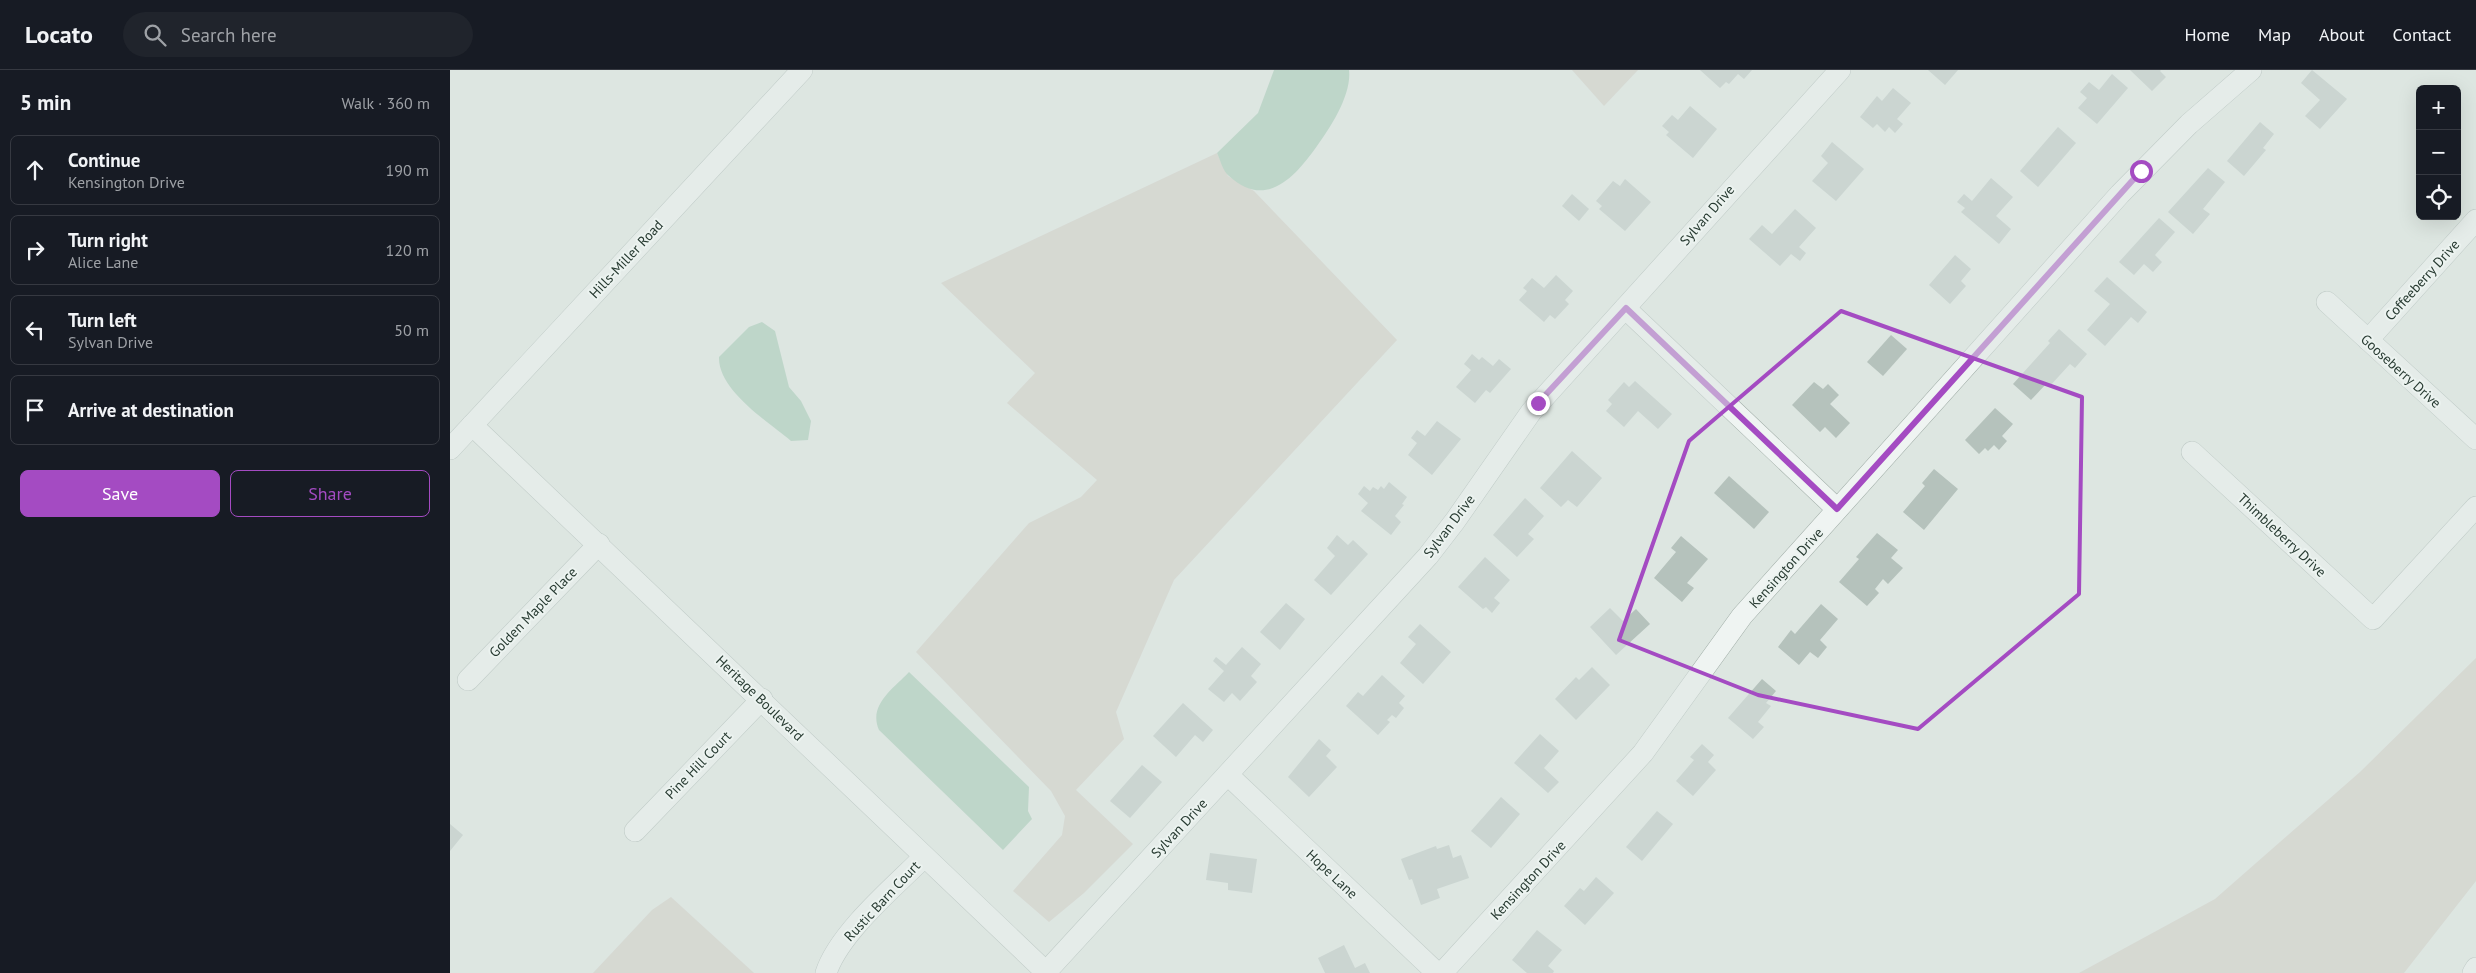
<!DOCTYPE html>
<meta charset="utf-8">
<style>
:root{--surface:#171b24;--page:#20242c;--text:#f1f3f6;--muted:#9ea1a6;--line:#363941;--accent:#a44bc2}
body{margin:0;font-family:"PT Sans",sans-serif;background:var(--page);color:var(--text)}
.controls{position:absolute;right:15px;top:15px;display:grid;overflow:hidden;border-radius:8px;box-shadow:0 5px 20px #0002}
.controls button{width:45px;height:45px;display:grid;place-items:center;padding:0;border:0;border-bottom:1px solid var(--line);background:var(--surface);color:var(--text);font:25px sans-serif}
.stop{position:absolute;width:15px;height:15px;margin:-11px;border:4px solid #a44bc2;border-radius:50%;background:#fff}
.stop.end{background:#a44bc2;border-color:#fff;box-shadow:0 1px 5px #0008}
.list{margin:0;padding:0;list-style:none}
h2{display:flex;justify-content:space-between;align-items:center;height:65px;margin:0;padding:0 20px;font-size:21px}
h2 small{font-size:16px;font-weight:400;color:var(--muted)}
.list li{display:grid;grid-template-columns:32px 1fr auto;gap:15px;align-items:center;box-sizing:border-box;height:70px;margin:0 10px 10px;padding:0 10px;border:1px solid var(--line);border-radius:8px}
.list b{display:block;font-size:19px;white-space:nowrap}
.list p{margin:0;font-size:16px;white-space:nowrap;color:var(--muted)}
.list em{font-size:16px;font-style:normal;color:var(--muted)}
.actions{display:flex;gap:10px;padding:15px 20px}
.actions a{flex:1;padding:11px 0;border:1px solid var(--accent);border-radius:8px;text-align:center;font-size:18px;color:var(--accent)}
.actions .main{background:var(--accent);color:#fff}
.icon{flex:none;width:28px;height:28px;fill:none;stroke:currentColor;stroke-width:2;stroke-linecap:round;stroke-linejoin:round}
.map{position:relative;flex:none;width:2026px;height:903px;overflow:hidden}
header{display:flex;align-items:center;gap:30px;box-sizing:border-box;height:70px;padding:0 25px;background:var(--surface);border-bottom:1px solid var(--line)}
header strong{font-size:24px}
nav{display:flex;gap:28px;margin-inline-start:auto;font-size:18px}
.search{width:350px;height:45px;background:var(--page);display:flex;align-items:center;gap:12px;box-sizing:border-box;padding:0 18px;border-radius:28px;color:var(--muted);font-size:19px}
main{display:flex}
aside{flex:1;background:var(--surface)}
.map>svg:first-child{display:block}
.green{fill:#cfc9bf}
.water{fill:#9ac3ab}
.building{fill:#b5c2bc}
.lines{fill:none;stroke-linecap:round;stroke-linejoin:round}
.minor-casing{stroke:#9faca6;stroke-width:22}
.minor{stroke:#eff4f2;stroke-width:21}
.route{stroke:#a44bc2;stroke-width:6}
.marked{fill:none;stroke:#a44bc2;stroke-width:4;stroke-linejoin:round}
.labels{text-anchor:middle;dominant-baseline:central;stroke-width:4;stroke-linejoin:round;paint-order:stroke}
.street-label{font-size:14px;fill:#283b32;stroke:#ecf3f0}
</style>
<header>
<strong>Locato</strong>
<div class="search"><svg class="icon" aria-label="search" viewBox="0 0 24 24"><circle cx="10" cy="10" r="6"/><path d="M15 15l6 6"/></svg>Search here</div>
<nav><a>Home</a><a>Map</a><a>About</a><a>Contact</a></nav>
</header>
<main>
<aside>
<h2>5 min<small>Walk · 360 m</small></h2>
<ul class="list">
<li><svg class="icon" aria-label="ahead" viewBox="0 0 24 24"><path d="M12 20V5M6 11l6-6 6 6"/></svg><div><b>Continue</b><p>Kensington Drive</p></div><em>190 m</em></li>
<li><svg class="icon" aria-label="right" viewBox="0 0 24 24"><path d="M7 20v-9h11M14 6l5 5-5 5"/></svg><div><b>Turn right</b><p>Alice Lane</p></div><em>120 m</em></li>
<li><svg class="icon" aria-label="left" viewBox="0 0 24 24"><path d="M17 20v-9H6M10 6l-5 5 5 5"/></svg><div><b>Turn left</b><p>Sylvan Drive</p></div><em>50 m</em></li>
<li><svg class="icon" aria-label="arrive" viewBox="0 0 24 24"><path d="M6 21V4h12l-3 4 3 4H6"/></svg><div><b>Arrive at destination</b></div></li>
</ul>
<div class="actions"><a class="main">Save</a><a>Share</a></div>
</aside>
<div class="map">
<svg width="2026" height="903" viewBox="0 0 2026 903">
<rect width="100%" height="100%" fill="#dde6e1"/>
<!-- green -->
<g class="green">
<path d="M1122,0H1188L1154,36Z"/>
<path d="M767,83L778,106L804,121L947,270L724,510L666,642L674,669L626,720L683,774L634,823L599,852L563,821L612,765L615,746L601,721L466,582L579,453L631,427L647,410L557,333L585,303L491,213Z"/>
<path d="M2026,588V811L1954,903H1629L1765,829L1910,702Z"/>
<path d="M221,827L304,903H143L202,840Z"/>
</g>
<!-- water -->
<g class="water">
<path d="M824,0H899C902,24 881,57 867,76C845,107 816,140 779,106C773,102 770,89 767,83L808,43Z"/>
<path d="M312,252L325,261L339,317L351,331L361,351L358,370L341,371C317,351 268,320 269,287L299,257Z"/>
<path d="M459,602L579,717L578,741L582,749L553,780L429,660C418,635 443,619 459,602Z"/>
</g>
<!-- building -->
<g class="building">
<path d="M1250,0H1302L1294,9L1288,4L1279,14L1276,12L1270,18Z"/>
<path d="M1478,0H1508L1495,15Z"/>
<path d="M1680,0H1711L1710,1L1716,7L1702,21Z"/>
<path d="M1862,0L1897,29L1870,59L1855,46L1870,30L1851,13Z"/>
<path d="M1662,4L1678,18L1647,54L1628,38L1637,28L1630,22L1639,12L1649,20Z"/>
<path d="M1443,18L1461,33L1447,49L1453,54L1445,63L1439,57L1435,62L1427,54L1423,58L1410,47L1427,26L1432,31Z"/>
<path d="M1240,36L1267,59L1243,88L1216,65L1219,62L1212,56L1222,45L1228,50Z"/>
<path d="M1810,52L1824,64L1813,78L1816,80L1794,106L1777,91Z"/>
<path d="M1608,57L1626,73L1588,117L1570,101Z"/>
<path d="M1382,72L1414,99L1386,131L1362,111L1378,93L1371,86Z"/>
<path d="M1758,98L1775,112L1753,139L1760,144L1743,164L1718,142Z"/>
<path d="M1541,108L1563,127L1546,146L1561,159L1549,174L1511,142L1515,138L1507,132L1514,124L1522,131Z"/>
<path d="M1175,109L1201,132L1175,161L1149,139L1152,136L1146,131L1163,111L1170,116Z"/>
<path d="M1122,124L1139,139L1129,151L1112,136Z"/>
<path d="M1345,139L1366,158L1349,177L1356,183L1350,191L1341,184L1330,196L1299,169L1312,155L1322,164Z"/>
<path d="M1709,148L1725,162L1705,185L1712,192L1703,202L1694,194L1684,205L1669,192Z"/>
<path d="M1505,185L1521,199L1511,211L1516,216L1500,234L1479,215Z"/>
<path d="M1106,205L1123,221L1115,230L1119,234L1105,249L1100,245L1094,252L1069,230L1077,221L1073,218L1082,208L1094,218Z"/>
<path d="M1657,207L1697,242L1688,253L1681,247L1655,276L1637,260L1660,234L1644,221Z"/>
<path d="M1609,259L1637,284L1625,298L1620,294L1599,317L1596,314L1581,330L1563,314L1600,273L1598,271Z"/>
<path d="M1441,265L1457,279L1433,306L1417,292Z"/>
<path d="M1022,284L1029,290L1032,287L1043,296L1049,289L1061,299L1040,323L1036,320L1025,333L1006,317L1021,300L1014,294Z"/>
<path d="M1185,311L1222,344L1208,359L1188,341L1174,357L1156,341L1162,334L1158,330L1174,312L1179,317Z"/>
<path d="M1364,312L1373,319L1378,314L1389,325L1380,334L1400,353L1386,368L1375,357L1370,362L1342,335Z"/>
<path d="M1545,338L1563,354L1552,366L1557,371L1549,380L1544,375L1538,381L1535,378L1529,384L1515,370Z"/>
<path d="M987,351L1011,369L982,405L958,385L967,373L961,368L967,360L975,366Z"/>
<path d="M1122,381L1152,408L1127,437L1118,430L1111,437L1090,418Z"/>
<path d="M1484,399L1508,419L1474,460L1453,442L1475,416L1472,413Z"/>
<path d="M1279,406L1319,442L1304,459L1264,423Z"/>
<path d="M939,412L957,427L952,434L954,435L945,446L951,452L941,465L911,441L918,433L908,424L914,416L920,421L923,417L928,420L931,416L934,419Z"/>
<path d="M1075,428L1094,446L1078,464L1084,469L1067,487L1043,465Z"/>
<path d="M1427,463L1448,480L1441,488L1453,498L1438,514L1433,509L1425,519L1429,523L1417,536L1389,512L1409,489L1406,487Z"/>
<path d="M887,465L898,475L903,470L918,484L881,525L864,510L885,486L877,478Z"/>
<path d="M1231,466L1258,489L1237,513L1244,518L1232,532L1204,508L1226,482L1221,478Z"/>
<path d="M1035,487L1060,510L1044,528L1050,533L1042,543L1036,537L1033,539L1008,517Z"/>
<path d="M836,533L855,549L830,580L810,562Z"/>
<path d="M1371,534L1388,549L1370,570L1377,577L1368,588L1360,582L1349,595L1328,577L1341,560L1345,564Z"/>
<path d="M1160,538L1173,551L1186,539L1200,554L1166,585L1140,557Z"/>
<path d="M970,554L1001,582L973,614L950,593L966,574L958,567Z"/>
<path d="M792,577L811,594L801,606L807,612L790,631L782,623L774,632L758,619L774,601L763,591L766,587L776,595Z"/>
<path d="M1142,597L1160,615L1126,650L1105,629L1126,607L1129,610Z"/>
<path d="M932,605L955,626L949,633L954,638L946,648L942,645L937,650L940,652L928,665L896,636L908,622L913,626Z"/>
<path d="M1312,609L1326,621L1316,633L1321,636L1308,652L1314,657L1303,669L1278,648Z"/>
<path d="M733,633L763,660L753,672L745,665L726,687L703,666Z"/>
<path d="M1090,664L1109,681L1094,698L1109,712L1098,723L1064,693Z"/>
<path d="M869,669L881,680L876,686L887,697L859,727L838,707Z"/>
<path d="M1252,674L1264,685L1258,692L1266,700L1243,726L1226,711L1244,690L1240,687Z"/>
<path d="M692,695L712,712L680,748L660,731Z"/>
<path d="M1051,727L1070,744L1041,778L1021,761Z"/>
<path d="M1207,741L1223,754L1192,791L1176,777Z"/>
<path d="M0,754L13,765L0,781Z"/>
<path d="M999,775L1003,788L1011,785L1019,808L987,819L990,828L971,835L962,809L959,810L951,789L986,776L987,779Z"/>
<path d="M760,783L807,789L802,823L778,820V813L756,810Z"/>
<path d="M1146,807L1164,823L1135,855L1114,836L1130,818L1134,821Z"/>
<path d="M1087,860L1112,880L1098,896L1104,901L1103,903H1077L1062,890Z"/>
<path d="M894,875L905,898L915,893L920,903H875L868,888Z"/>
</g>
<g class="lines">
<!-- minor casing -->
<g class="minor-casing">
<g id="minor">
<path d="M1877,232L2026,369"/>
<path d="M1175,238L1387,439"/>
<path d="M1918,270L2026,150"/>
<path d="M22,355L597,903"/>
<path d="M0,379L352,0"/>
<path d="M1742,382L1923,549L2026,437"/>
<path d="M18,610L149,474"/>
<path d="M778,705L987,903"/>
<path d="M185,761L312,629"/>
<path d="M596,902L978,486L1005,451L1081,342L1390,0"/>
<path d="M376,903C389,863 444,817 474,787"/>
<path d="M992,903L1193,683L1292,546L1670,124L1739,54L1801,0"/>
<path d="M2023,903L2026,898"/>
</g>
</g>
<!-- minor -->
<use href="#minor" class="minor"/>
</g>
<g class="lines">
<!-- route -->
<path class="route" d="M1088,333L1176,238L1387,439L1691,101"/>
</g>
<!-- marked area -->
<path d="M0 0H2026V903H0ZM1391,241L1632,327L1629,524L1468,659L1308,625L1169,570L1239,371Z" fill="#dde6e1" fill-opacity=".55" fill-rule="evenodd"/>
<path class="marked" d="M1391,241L1632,327L1629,524L1468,659L1308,625L1169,570L1239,371Z"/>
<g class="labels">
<!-- street labels -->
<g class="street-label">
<text transform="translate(1257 145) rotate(-49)">Sylvan Drive</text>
<text transform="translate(176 189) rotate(-47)">Hills-Miller Road</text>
<text transform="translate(1972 210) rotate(-48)">Coffeeberry Drive</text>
<text transform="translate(1951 301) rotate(42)">Gooseberry Drive</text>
<text transform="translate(999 456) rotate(-53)">Sylvan Drive</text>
<text transform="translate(1832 465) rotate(43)">Thimbleberry Drive</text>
<text transform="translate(1336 498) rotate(-48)">Kensington Drive</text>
<text transform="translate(83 542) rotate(-46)">Golden Maple Place</text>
<text transform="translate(310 628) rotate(44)">Heritage Boulevard</text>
<text transform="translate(248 695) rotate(-46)">Pine Hill Court</text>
<text transform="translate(729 758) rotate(-47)">Sylvan Drive</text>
<text transform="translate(882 804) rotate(43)">Hope Lane</text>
<text transform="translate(1078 810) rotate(-47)">Kensington Drive</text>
<text transform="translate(432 831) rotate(-47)">Rustic Barn Court</text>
</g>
</g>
</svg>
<div class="controls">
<button>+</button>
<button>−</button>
<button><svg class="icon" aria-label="locate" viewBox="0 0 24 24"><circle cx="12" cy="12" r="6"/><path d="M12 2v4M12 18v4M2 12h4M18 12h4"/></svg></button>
</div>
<div class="stop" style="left:1691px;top:101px"></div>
<div class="stop end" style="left:1088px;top:333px"></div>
</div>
</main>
